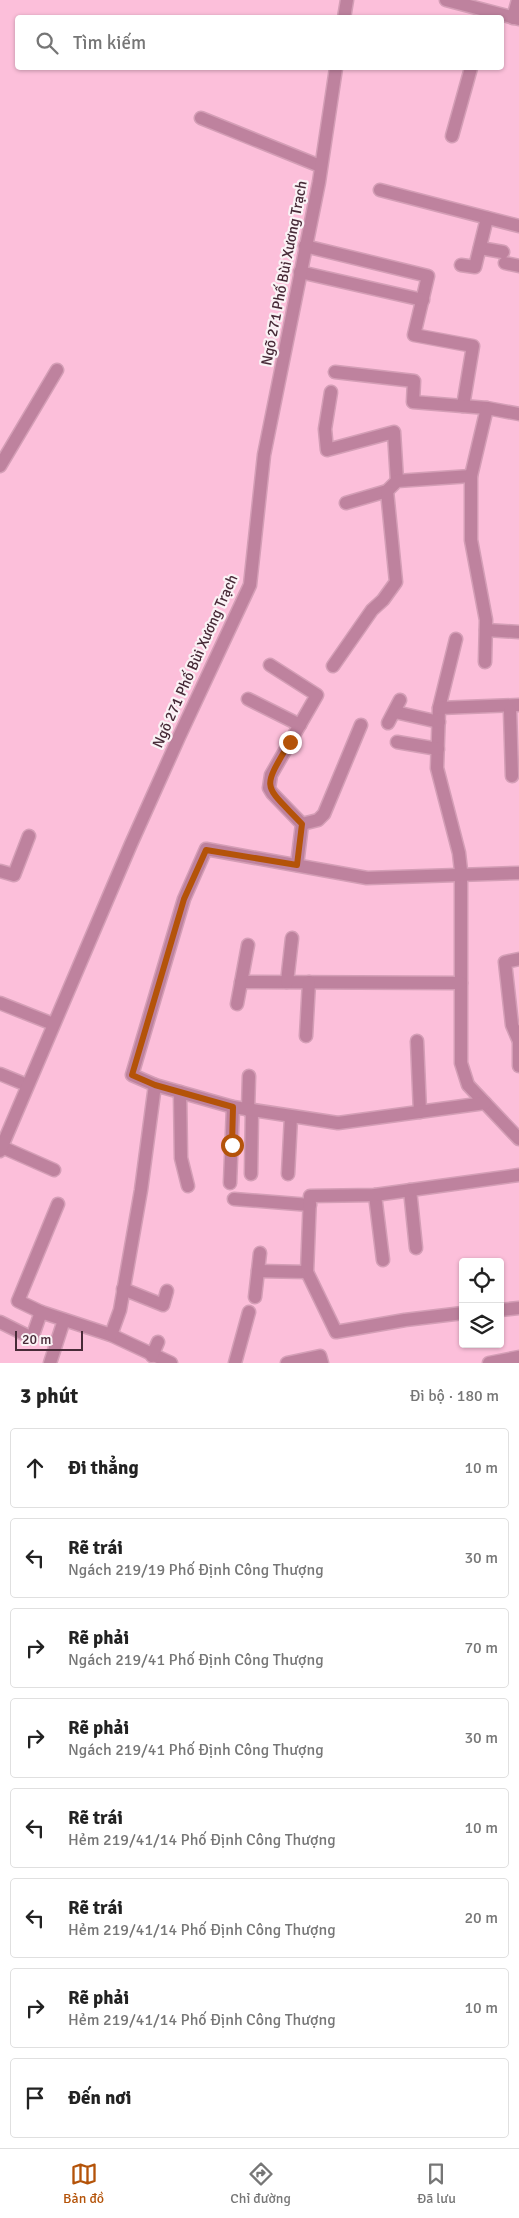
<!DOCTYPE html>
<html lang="vi">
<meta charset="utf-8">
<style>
:root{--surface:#fff;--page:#f6f6f6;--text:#222;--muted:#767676;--line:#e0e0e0;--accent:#b45309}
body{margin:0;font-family:Signika,sans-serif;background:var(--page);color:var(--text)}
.controls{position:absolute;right:15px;bottom:15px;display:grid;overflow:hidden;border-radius:5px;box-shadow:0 1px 4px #0004}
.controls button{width:45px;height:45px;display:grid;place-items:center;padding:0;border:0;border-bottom:1px solid var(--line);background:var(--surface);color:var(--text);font:25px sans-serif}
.scale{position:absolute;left:15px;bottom:12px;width:68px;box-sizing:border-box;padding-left:5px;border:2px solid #472a37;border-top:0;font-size:14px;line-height:18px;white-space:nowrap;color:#472a37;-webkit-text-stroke:4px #faf2f5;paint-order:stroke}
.stop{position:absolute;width:15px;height:15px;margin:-11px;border:4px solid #b45309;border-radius:50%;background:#fff}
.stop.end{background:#b45309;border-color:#fff;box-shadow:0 1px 5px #0008}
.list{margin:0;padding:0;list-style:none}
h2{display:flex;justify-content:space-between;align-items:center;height:65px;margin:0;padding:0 20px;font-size:21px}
h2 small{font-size:16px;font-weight:400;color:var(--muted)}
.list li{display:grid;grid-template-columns:32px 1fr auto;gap:15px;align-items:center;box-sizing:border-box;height:80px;margin:0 10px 10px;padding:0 10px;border:1px solid var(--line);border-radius:5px}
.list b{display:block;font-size:19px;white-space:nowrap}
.list p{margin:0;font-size:16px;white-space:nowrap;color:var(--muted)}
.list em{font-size:16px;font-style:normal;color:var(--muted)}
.icon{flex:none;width:28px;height:28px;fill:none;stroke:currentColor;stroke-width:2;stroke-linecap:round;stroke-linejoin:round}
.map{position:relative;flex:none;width:519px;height:1363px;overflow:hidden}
.search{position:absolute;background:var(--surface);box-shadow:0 1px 4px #0004;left:15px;right:15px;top:15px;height:55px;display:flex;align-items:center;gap:12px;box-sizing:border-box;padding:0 18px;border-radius:5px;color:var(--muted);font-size:19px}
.sheet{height:785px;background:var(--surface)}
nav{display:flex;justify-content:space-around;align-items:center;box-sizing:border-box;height:70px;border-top:1px solid var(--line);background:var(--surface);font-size:14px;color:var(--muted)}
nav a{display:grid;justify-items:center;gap:2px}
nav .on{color:var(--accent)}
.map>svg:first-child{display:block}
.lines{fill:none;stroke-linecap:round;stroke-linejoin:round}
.minor-casing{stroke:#d49eb6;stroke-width:15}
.minor{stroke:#be829e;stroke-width:12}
.route{stroke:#b45309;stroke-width:6}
.labels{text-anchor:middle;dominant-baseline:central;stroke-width:4.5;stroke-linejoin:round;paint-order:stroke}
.street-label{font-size:15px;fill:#472a37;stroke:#faf2f5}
</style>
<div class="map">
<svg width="519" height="1363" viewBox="0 0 519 1363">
<rect width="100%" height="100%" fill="#fcbfda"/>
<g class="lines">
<!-- minor casing -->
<g class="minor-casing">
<g id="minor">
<path d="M446,0L519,19"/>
<path d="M344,18L347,0"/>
<path d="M513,18L518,0"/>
<path d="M201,118L320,166"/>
<path d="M452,136L471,68"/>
<path d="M380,190L519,226"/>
<path d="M305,246L428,276L414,335L473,346L463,406"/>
<path d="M480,248L503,252"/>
<path d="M505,263L519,266"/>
<path d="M461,265L475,267L487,218"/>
<path d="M300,272L423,300"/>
<path d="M335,372L414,381L413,402L487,408L519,414"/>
<path d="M331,392L325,429L327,450L394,432L397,481"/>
<path d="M0,466L57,370"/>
<path d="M346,503L387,491L397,481L471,476"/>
<path d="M486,630L519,632"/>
<path d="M456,639L439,708L437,768L459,853L461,871V1063L468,1085L519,1139"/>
<path d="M485,662L486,620L471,540V476L487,408"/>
<path d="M270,665L317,695L271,775L269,788L272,793L302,824"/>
<path d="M333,666L372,610L383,600L396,582L387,491"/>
<path d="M248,699L300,725"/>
<path d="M439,708L519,705"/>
<path d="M510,711L512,776"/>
<path d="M395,712L439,722"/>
<path d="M388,723L400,700"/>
<path d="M397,742L438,749"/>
<path d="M302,824L318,820L324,814L361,725"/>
<path d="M297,865L302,824"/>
<path d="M0,871L14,875L29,836"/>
<path d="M241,982L461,983"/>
<path d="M287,982L292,938"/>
<path d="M0,1003L53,1024"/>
<path d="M237,1004L248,945"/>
<path d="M306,1036L309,982"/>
<path d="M519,1038V1066"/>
<path d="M518,1039L512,1025L505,962L519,959"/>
<path d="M417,1041L420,1112"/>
<path d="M0,1074L27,1085"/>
<path d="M155,1085L132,1075L184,899L206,849L367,878L519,873"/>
<path d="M180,1092L181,1158L188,1186"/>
<path d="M248,1110L249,1076"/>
<path d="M2,1147L54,1170"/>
<path d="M0,1151L131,844L179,737L250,585L264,455L319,182L336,68"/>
<path d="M251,1174L252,1110"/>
<path d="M288,1174L291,1117"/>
<path d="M230,1183L233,1107"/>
<path d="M410,1190L416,1248"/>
<path d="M375,1195L383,1260"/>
<path d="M234,1199L310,1205"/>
<path d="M258,1271L307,1272"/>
<path d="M123,1289L163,1305L167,1291"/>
<path d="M255,1297L260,1253"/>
<path d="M500,1310L519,1308"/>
<path d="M41,1312L18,1301L58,1204"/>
<path d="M463,1313L405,1320L336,1332L307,1272L310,1196L375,1195L519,1175"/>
<path d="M0,1322L32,1338L41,1312L111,1335L171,1363"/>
<path d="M111,1335L120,1310L141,1190L155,1085L233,1107L338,1123L485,1103"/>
<path d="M152,1356L158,1342"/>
<path d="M50,1363L64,1320"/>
<path d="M235,1363L249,1312"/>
<path d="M287,1363L320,1356L322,1363"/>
<path d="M489,1363L519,1357"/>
</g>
</g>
<!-- minor -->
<use href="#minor" class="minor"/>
</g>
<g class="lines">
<!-- route -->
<path class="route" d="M232,1145L233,1107L155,1085L132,1075L184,899L206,850L297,865L302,824C263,783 261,791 290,742"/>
</g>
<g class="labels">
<!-- street labels -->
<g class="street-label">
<text transform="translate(284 273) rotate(-79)">Ngõ 271 Phố Bùi Xương Trạch</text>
<text transform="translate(195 661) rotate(-66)">Ngõ 271 Phố Bùi Xương Trạch</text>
</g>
</g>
</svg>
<div class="controls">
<button><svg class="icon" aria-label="locate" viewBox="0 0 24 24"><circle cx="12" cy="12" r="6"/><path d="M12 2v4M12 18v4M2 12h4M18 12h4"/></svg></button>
<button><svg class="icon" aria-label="layers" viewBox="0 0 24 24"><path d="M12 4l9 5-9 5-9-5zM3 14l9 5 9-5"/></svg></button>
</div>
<div class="scale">20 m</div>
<div class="stop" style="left:232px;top:1145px"></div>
<div class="stop end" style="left:290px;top:742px"></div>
<div class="search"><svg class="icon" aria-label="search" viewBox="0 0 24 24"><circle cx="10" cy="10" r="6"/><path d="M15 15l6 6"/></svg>Tìm kiếm</div>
</div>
<section class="sheet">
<h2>3 phút<small>Đi bộ · 180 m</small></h2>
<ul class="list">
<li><svg class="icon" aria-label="ahead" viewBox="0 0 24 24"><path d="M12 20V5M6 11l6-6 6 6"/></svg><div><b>Đi thẳng</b></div><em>10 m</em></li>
<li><svg class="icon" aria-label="left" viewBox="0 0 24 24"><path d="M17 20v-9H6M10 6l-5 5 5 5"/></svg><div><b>Rẽ trái</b><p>Ngách 219/19 Phố Định Công Thượng</p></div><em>30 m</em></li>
<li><svg class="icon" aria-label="right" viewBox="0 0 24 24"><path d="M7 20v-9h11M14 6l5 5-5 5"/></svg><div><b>Rẽ phải</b><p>Ngách 219/41 Phố Định Công Thượng</p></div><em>70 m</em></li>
<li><svg class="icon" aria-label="right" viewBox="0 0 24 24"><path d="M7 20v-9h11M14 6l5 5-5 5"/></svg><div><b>Rẽ phải</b><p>Ngách 219/41 Phố Định Công Thượng</p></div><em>30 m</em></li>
<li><svg class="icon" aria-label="left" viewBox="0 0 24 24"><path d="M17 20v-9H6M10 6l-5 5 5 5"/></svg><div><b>Rẽ trái</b><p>Hẻm 219/41/14 Phố Định Công Thượng</p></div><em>10 m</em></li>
<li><svg class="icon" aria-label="left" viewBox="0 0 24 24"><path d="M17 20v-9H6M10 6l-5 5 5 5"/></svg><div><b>Rẽ trái</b><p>Hẻm 219/41/14 Phố Định Công Thượng</p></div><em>20 m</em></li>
<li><svg class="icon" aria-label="right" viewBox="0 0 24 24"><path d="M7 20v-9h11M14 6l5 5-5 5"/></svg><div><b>Rẽ phải</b><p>Hẻm 219/41/14 Phố Định Công Thượng</p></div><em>10 m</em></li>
<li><svg class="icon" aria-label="arrive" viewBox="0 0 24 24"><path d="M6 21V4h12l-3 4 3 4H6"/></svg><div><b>Đến nơi</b></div></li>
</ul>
</section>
<nav>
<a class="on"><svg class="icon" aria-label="map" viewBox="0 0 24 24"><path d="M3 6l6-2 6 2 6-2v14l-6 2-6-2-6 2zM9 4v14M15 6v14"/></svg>Bản đồ</a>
<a><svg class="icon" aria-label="directions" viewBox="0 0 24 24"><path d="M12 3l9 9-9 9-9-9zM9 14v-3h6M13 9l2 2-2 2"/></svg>Chỉ đường</a>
<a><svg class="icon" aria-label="saved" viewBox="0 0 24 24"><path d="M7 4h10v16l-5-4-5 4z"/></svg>Đã lưu</a>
</nav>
